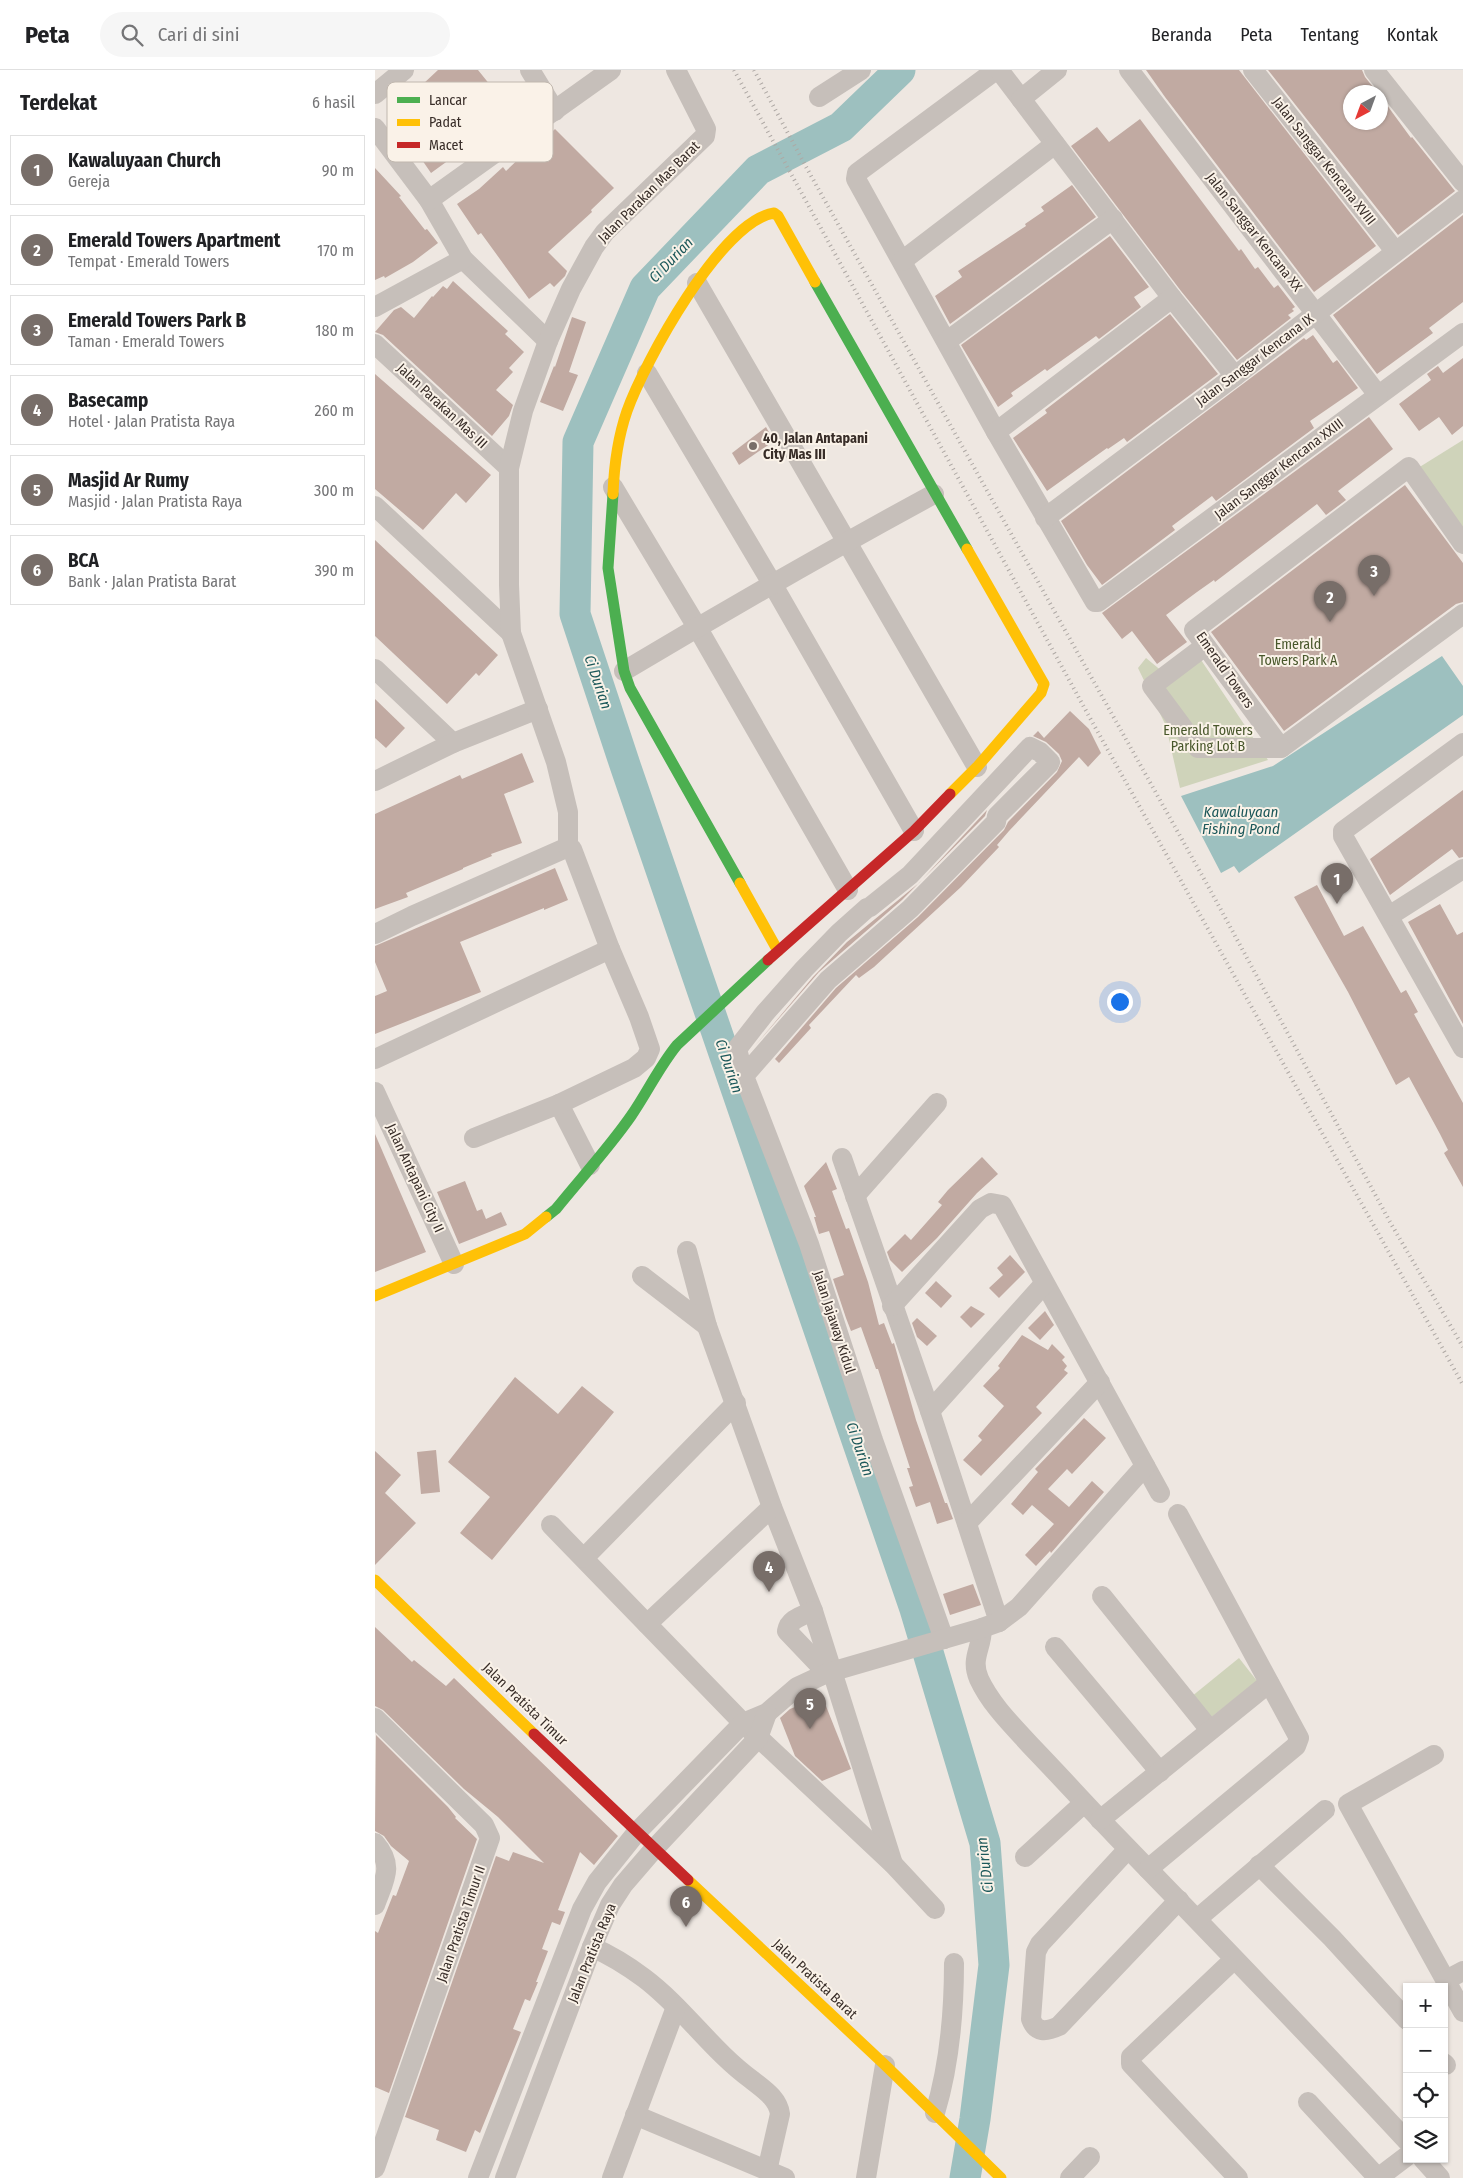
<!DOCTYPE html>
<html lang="id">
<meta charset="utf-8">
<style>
:root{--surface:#fff;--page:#f6f6f6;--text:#202124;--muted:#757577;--line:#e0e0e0;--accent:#786e69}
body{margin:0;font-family:"Fira Sans Condensed",sans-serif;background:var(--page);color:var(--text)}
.controls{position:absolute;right:15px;bottom:15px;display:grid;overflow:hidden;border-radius:0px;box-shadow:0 1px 4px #0004}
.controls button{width:45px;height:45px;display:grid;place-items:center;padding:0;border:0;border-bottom:1px solid var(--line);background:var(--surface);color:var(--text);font:25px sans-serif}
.compass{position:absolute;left:968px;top:15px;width:45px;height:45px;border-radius:50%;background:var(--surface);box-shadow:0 1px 4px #0004;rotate:221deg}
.you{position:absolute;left:744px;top:931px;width:18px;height:18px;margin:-12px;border:4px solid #fff;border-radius:50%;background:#1a73e8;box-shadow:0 0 0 8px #1a73e833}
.badge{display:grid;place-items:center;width:32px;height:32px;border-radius:50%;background:var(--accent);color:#fff;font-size:16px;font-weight:700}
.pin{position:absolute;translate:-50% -41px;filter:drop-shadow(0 1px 2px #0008)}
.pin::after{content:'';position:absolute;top:26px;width:18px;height:15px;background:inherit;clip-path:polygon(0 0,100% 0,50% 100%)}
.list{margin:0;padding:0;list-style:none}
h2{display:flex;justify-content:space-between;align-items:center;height:65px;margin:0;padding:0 20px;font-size:21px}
h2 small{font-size:16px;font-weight:400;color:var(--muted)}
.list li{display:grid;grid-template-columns:32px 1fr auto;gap:15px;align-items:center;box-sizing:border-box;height:70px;margin:0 10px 10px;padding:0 10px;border:1px solid var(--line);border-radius:0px}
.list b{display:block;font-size:19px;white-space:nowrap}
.list p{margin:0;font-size:16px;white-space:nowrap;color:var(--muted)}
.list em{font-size:16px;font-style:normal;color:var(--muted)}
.icon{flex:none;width:28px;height:28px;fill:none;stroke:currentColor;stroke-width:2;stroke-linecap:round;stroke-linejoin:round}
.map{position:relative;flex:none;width:1088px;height:2108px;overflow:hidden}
header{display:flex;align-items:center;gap:30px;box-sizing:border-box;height:70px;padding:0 25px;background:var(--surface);border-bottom:1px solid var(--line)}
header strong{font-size:24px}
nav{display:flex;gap:28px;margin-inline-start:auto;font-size:18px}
.search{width:350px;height:45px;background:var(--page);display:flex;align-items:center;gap:12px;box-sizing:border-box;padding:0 18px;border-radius:28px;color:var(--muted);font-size:19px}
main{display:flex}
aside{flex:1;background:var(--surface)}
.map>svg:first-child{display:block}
.green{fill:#cfd3ba}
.water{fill:#9dc0bf}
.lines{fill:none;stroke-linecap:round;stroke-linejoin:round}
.river{stroke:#9dc0bf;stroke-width:31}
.building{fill:#c1aaa2}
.street{stroke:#c6bfba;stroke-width:20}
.fast{stroke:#4caf50;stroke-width:11}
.slow{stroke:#ffc107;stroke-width:11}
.jam{stroke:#c62828;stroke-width:11}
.rail{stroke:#aea8a4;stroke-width:4;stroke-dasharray:1 4;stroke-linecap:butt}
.poi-dot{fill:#786e69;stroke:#faf2e8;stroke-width:2}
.labels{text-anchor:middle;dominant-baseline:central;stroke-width:4;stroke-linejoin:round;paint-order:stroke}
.street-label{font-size:14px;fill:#382d28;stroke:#faf2e8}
.poi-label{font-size:14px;font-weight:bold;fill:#382d28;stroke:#faf2e8;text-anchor:start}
.park-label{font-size:14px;fill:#48572b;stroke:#faf2e8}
.water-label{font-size:15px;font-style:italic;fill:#1c585a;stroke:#faf2e8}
.key{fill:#faf2e8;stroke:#c0b7ae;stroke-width:1}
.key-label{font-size:14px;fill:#382d28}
</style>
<header>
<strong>Peta</strong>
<div class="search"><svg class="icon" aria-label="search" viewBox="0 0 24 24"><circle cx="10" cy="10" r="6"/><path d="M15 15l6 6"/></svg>Cari di sini</div>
<nav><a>Beranda</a><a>Peta</a><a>Tentang</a><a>Kontak</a></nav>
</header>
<main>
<aside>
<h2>Terdekat<small>6 hasil</small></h2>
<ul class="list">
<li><span class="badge">1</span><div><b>Kawaluyaan Church</b><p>Gereja</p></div><em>90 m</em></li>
<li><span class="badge">2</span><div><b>Emerald Towers Apartment</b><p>Tempat · Emerald Towers</p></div><em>170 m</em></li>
<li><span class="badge">3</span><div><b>Emerald Towers Park B</b><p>Taman · Emerald Towers</p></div><em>180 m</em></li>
<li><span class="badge">4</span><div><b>Basecamp</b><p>Hotel · Jalan Pratista Raya</p></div><em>260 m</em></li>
<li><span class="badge">5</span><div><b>Masjid Ar Rumy</b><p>Masjid · Jalan Pratista Raya</p></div><em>300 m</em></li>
<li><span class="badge">6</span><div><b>BCA</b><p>Bank · Jalan Pratista Barat</p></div><em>390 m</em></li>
</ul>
</aside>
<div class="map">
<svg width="1088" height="2108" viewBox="0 0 1088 2108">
<rect width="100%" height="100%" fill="#eee7e1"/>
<!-- green -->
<g class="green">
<path d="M1088,370V458L1043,398Z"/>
<path d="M822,584L893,690L805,718L791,656L763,598L771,588L794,607Z"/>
<path d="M864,1588L882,1611L834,1649L816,1627Z"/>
</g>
<!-- water -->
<path class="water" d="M1067,586L1088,616V645L864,803L859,796L846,803L806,726L898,696Z"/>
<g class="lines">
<!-- river -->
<path class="river" d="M525,0L466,57L383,100L270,218L203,372L200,544L251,698L540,1539L610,1773L619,1895L600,2049L590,2108"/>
</g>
<!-- building -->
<g class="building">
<path d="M63,0H103L128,31L134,27L145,39L109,68L107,66L56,103L45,87L43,89L34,76L50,65L61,79L88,60L65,29L43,49L45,52L35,61L18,42Z"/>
<path d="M771,0H864L1001,176L939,222L790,27Z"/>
<path d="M893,0H987L990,7L1002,22H976V52H1006V27L1036,68L1037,67L1080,121L1023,165Z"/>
<path d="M765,49L864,181L866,179L880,199L883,197L899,218L903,215L920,237L917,239L919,241L913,245L916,248L862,290L806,221L696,76L722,57L734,72Z"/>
<path d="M180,59L239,118L216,140L217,142L173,182L192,201L190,206L179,217L175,213L154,229L106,163L103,165L82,134L104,119L128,97L131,101L152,81L154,84Z"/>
<path d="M0,98L26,126L24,127L50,160L52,159L63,173L38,192L10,208L9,206L0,210Z"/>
<path d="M697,115L721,147L575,254L560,226L587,207L583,201L651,156L650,154L669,141L666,137Z"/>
<path d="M1088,145V232L1054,258L1058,263L1002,304L958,245Z"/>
<path d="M735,166L774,217L759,227L766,237L724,269L721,266L672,301L670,299L636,323L638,326L623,337L586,275Z"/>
<path d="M78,211L133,261L130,264L149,282L134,298L138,302L121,320L138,335L134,346L117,366L8,265L0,262L19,240L26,237L39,248L57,226L58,227L68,216L72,219Z"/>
<path d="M795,244L843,304L752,372L749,368L733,379L732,378L672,421L638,368L672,343L670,340Z"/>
<path d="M197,247L211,252L194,302L203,305L188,341L165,332L179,296L180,297Z"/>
<path d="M938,265L958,293L962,290L983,318L935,351L939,358L841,431L837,426L797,456L800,460L727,515L712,495L686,451L929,268L931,270Z"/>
<path d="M1088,288V356L1077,365L1064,347L1044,361L1024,334L1056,310L1052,304L1063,296L1068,303Z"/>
<path d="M0,304L116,405L91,433L81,423L48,460L0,419Z"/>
<path d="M994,347L1018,379L963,421L971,430L951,445L942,434L840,512L839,510L822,522L791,545L812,572L782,594L757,561L747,569L727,543Z"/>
<path d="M391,357L399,371L364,395L357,383Z"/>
<path d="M1030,415L1088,493V532L1081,534L909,661L836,562Z"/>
<path d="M0,470L123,585L104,606L101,603L72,634L0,566Z"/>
<path d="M0,629L30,658L11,678L0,668Z"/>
<path d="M695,641L714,659L726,683L713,697L704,687L634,761L622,775L624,777L586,817L499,897L484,908L481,905L434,955L436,958L404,993L400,989L461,918L543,847L629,760L633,752L682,702L687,691L684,684L671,672L658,666L663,661L669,668Z"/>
<path d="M147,683L159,712L129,724L147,773L116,784L117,786L88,798V799L31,823L33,827L0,839V744L85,705L87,709Z"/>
<path d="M1088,720V787L1084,788L1077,779L1015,825L995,789Z"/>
<path d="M612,740L610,746L527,830L444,902L379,977L438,907L472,872L544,813Z"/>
<path d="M180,798L193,830L169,840V838L85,872L106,922L0,964V926L12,921L0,892V876Z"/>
<path d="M942,815L969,866L988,856L1026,923L1031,920L1043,942L1039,944L1088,1033V1117L1069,1083L1073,1080L1065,1064L1034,1007L1021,1015L973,922L919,827Z"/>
<path d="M1065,834L1082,865L1088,862V954L1033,852Z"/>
<path d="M0,1064L51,1182L0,1202Z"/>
<path d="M607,1087L623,1104L602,1123L562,1168L527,1202L515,1190L512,1182L530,1164L536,1170L567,1135L563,1132L573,1120Z"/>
<path d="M451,1092L462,1119L457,1121L471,1159L474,1158L493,1212L504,1255L509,1253L517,1274L519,1273L541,1350L570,1433H572L578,1449L562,1454L555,1432L541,1437L534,1417L538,1416L532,1398H535L503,1299H501L486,1257L476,1261L471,1248L458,1209L469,1205L454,1161L444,1164L439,1147H441L429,1116Z"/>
<path d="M90,1111L102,1141L107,1139L111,1149L126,1142L132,1155L84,1174L62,1122Z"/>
<path d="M635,1185L650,1202L624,1228L614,1218L628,1205L622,1198Z"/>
<path d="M561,1211L577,1226L566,1238L550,1223Z"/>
<path d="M596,1236L610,1244L596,1258L585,1247Z"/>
<path d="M670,1241L679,1255L665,1270L653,1258Z"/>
<path d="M542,1248L562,1266L552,1276L542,1267L537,1253Z"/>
<path d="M647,1265L673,1280L677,1274L690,1287L687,1290L692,1296L689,1300L693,1303L661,1337L667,1343L606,1406L588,1390L607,1370L603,1366L629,1336L608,1316L625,1298L623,1296Z"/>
<path d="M140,1307L183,1344L207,1316L239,1342L117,1490L85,1463L115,1427L73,1392Z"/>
<path d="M709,1348L731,1368L697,1404L692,1399L673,1419L694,1437L717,1411L729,1422L676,1483L675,1481L661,1496L650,1485L679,1454L657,1435L648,1445L636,1434L663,1402L660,1399Z"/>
<path d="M61,1380L65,1422L46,1424L42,1382Z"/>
<path d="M0,1381L26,1405L10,1423L41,1453L0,1495Z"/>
<path d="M598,1514L606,1535L575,1545L568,1524Z"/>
<path d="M0,1557L37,1592L39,1590L71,1616L79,1608L243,1766L219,1795L205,1782L183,1840L190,1842L185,1855L177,1852L167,1879L173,1881L161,1912H163L155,1931L150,1929L138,1959L146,1962L105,2063L100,2060L91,2082L61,2070L64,2060L30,2047L121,1786L134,1791L138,1782L169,1793L123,1747L89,1719L8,1640L0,1636Z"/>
<path d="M447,1626L476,1699L447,1711L420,1686L405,1648L415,1639Z"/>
<path d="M1,1665L73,1737L81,1747L80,1748L102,1769L14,2023L0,2017V1861L3,1863L18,1825L21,1826L34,1791L16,1776L9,1766L0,1761Z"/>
</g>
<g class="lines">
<!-- street -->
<g class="street">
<path d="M155,0L180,41"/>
<path d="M621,0L482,103L481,109L621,362L720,532H723L1088,263"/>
<path d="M624,0L797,228L860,306"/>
<path d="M754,0L1003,325"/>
<path d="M878,0L1020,181"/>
<path d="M999,0L1088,112"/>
<path d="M0,24L29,0"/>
<path d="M444,27L486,0"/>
<path d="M646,29L682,0"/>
<path d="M0,58L54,130L88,189L173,271"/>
<path d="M54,130L236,0"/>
<path d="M527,191L680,74"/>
<path d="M322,213L602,697"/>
<path d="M0,237L88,189"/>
<path d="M572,271L738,149"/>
<path d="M0,274L134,398"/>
<path d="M272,303L398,515L539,761"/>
<path d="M621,362L797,228"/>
<path d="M238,417L322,557L473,820"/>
<path d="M0,436L136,563"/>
<path d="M670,448L860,306L1088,130"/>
<path d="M1088,474L1034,397L819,560L906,678L1088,544"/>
<path d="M830,576L777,616L823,678H906"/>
<path d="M0,599L78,673"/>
<path d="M249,601C351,540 454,481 559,424"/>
<path d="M1088,673L968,761V766L1088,978"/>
<path d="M0,711L78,673L163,639"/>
<path d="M1014,846L1088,799"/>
<path d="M0,864L37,846L193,777"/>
<path d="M0,989L235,879"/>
<path d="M369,1006L453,910L535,839L621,752L622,746L674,694L675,692L665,682L655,677L535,805L495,837L492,838L464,863L429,899L390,943L362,979L369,1006L434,1174L498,1370L569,1569"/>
<path d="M0,1022L79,1194"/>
<path d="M184,1034L215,1095"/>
<path d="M99,1068L184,1034L259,998L271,988L275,979L264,947L235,879L197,779L193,777V742L181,692L136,563L134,515V398L148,341L173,271L196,219L219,177L230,162L330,66L331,59L301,0"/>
<path d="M467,1088L555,1341L624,1552"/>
<path d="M480,1126L562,1033"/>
<path d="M312,1181L332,1256L397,1437L438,1541L518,1794"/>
<path d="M267,1206L332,1256"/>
<path d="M517,1236L605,1139L616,1133L627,1135L785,1423"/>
<path d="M555,1341L669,1214"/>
<path d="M592,1453L725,1312"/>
<path d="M176,1455L368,1653L518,1794L560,1839"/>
<path d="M209,1488L361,1333"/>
<path d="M727,1526L835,1660"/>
<path d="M438,1541C427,1546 414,1549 412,1561L452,1603"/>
<path d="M272,1554L397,1437"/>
<path d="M607,1558C607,1579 595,1588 604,1609C616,1635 638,1656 657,1677C685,1706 712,1736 740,1765C838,1866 936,1967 1032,2071"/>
<path d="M680,1577L785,1702"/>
<path d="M0,1648L109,1755L115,1768L0,2098"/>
<path d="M1059,1685L973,1734L1088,1942"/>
<path d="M725,1750L894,1613"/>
<path d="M0,1773C20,1796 9,1810 0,1835"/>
<path d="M753,1779L665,1874L661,1882L656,1949C661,1963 671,1962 684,1956L804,1830"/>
<path d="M650,1787L709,1733"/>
<path d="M884,1795L957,1868L1032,1950"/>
<path d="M773,1799L921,1676L924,1668L803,1444"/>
<path d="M822,1849L950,1740"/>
<path d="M217,1877C235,1885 253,1896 269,1908C309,1938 336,1980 377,2010C388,2019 403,2028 405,2044L392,2101"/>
<path d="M852,1896L756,1987V1994L863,2108"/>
<path d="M1071,1910L1088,1901"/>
<path d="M1069,1993L1071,1995"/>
<path d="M933,2032L1003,2108"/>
<path d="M560,2043C575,1993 579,1944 579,1893"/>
<path d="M260,2045L410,2108"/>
<path d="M1048,2089L1065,2108"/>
<path d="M103,2108L207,1839L222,1812L262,1762L368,1653L392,1643L422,1617L452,1603L607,1558L624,1552L644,1537L770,1396"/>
<path d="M130,2108L217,1877L235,1835L248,1815L279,1779L383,1668L392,1643"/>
<path d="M237,2108L301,1937"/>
<path d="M491,2108L510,1995"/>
<path d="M695,2108L715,2087"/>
<path d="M1003,2108L1032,2086"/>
</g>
<!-- fast -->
<g class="fast">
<path d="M440,212L592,479"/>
<path d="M238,424L233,498L249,601L255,618L365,813"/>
<path d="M171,1147L181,1139C206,1108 233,1079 256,1046C272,1023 284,997 302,975L393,890"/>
</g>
<!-- slow -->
<g class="slow">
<path d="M238,424C239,397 243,367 252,341C269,293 346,151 399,143L403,146L440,212"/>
<path d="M575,724L602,697L666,623L669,614L592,479"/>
<path d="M365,813L403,881"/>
<path d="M0,1226L150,1164L171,1147"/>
<path d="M0,1510L159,1664"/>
<path d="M313,1810L510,1995L626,2108"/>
</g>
<!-- jam -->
<g class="jam">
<path d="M393,890L539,761L575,724"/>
<path d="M159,1664L313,1810"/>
</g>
<!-- rail -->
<g class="rail">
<path d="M359,0L715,648L1088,1315"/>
<path d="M379,0L430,95L833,816L1015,1152L1088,1277"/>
</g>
</g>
<!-- markers -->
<circle class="poi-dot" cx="378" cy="376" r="5"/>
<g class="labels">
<!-- street labels -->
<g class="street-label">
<text transform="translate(949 91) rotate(52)">Jalan Sanggar Kencana XVIII</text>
<text transform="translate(274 122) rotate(-45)">Jalan Parakan Mas Barat</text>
<text transform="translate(879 162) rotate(52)">Jalan Sanggar Kencana XX</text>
<text transform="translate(880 290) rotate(-37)">Jalan Sanggar Kencana IX</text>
<text transform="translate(67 336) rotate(43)">Jalan Parakan Mas III</text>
<text transform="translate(904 399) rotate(-37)">Jalan Sanggar Kencana XXIII</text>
<text transform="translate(850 600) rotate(55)">Emerald Towers</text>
<text transform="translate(40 1108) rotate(65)">Jalan Antapani City II</text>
<text transform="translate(459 1252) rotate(72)">Jalan Jajaway Kidul</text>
<text transform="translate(150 1634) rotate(44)">Jalan Pratista Timur</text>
<text transform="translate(86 1854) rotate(-71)">Jalan Pratista Timur II</text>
<text transform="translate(217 1883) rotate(-68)">Jalan Pratista Raya</text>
<text transform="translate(440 1909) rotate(43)">Jalan Pratista Barat</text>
</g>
<!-- poi labels -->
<g class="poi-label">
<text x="388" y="368">40, Jalan Antapani<tspan x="388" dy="16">City Mas III</tspan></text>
</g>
<!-- park labels -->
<g class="park-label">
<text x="923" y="574">Emerald<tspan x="923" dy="16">Towers Park A</tspan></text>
<text x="833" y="660">Emerald Towers<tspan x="833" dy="16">Parking Lot B</tspan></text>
</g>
<!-- water labels -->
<g class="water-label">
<text transform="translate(296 190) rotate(-46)">Ci Durian</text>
<text transform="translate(223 612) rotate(71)">Ci Durian</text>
<text x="866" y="742">Kawaluyaan<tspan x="866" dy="17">Fishing Pond</tspan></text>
<text transform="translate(354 996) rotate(71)">Ci Durian</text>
<text transform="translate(485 1379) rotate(71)">Ci Durian</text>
<text transform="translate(610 1795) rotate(-97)">Ci Durian</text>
</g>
</g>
<!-- legend -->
<rect x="12" y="12" width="166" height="80" rx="8" class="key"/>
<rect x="22" y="27" width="23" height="6" fill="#4caf50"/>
<rect x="22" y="49" width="23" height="7" fill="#ffc107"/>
<rect x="22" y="72" width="23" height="6" fill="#c62828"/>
<g class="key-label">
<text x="54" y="35">Lancar</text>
<text x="54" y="57">Padat</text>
<text x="54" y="80">Macet</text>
</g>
</svg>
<div class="controls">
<button>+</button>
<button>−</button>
<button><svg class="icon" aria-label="locate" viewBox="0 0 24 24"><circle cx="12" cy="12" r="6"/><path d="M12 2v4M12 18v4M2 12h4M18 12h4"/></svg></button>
<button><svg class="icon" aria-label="layers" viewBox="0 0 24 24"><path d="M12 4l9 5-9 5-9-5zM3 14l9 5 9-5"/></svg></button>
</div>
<svg class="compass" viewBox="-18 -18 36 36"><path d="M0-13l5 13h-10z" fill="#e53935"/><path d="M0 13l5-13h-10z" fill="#757577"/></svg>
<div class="you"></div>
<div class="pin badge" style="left:962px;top:834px">1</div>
<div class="pin badge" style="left:955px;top:552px">2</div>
<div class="pin badge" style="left:999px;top:526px">3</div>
<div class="pin badge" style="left:394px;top:1522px">4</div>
<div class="pin badge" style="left:435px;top:1659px">5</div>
<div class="pin badge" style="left:311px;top:1857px">6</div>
</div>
</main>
